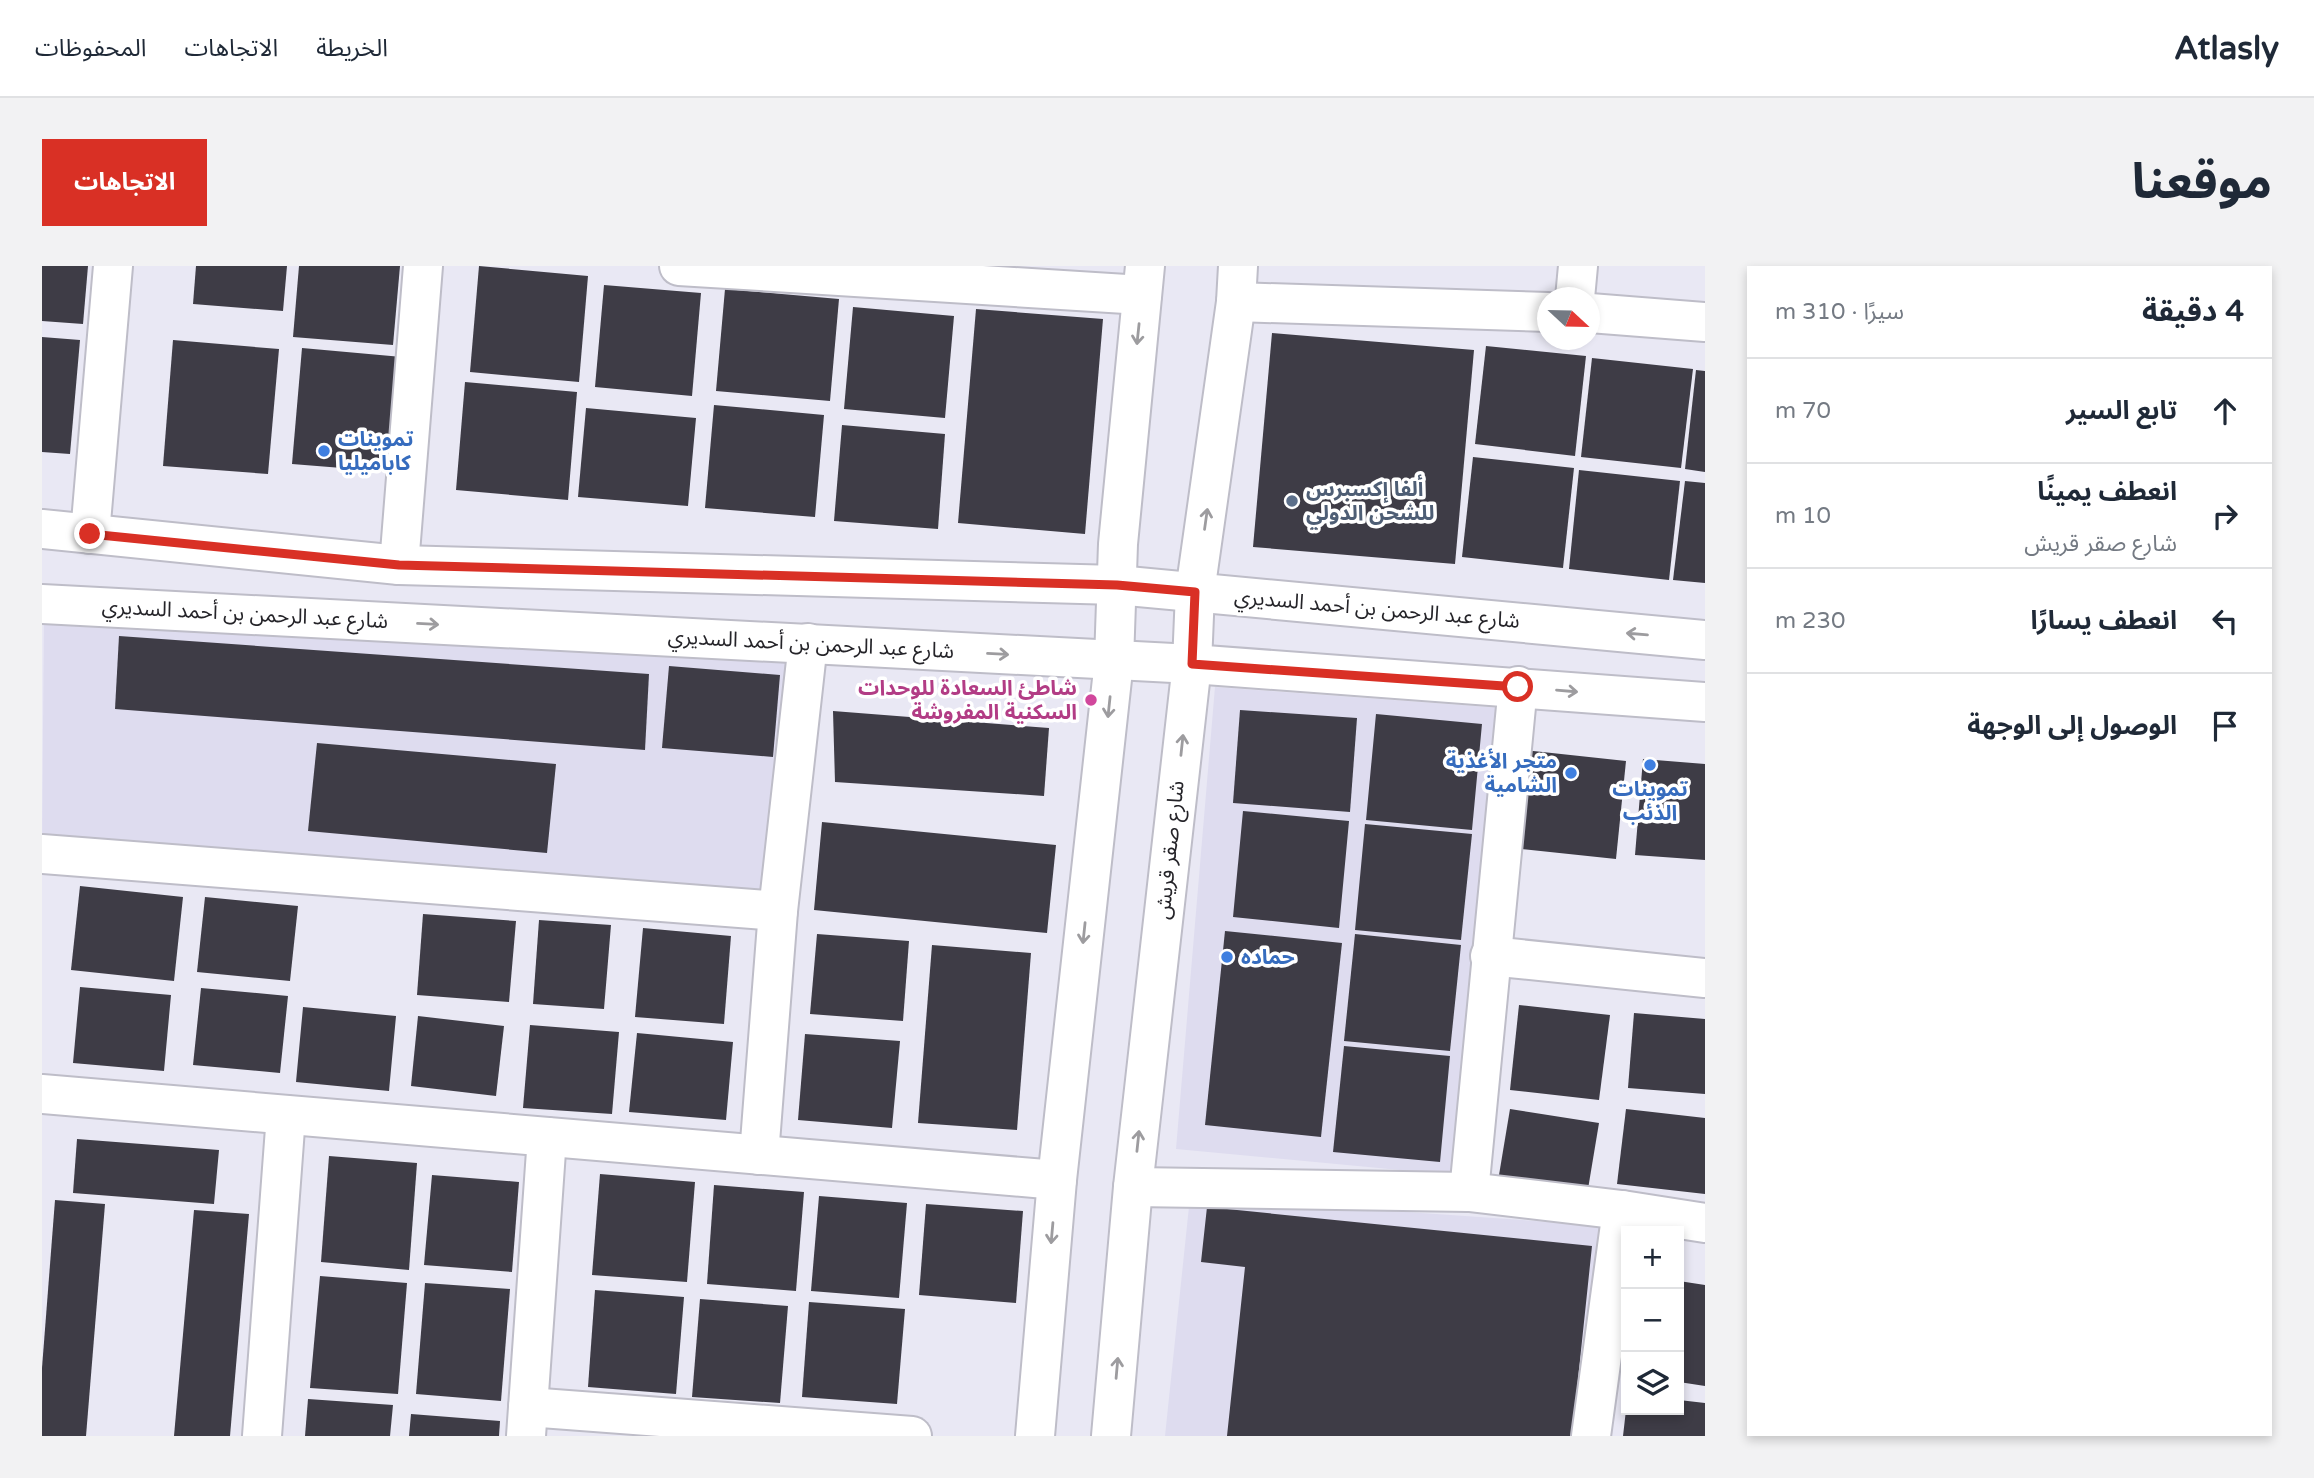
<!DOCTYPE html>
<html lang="ar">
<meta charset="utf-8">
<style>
:root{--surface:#fff;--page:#f2f2f3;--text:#1f2937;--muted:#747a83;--line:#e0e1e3;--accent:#d93025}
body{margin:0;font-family:"Varela Round","Noto Sans Arabic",sans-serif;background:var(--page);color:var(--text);direction:rtl}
.controls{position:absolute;right:21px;bottom:21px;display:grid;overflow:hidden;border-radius:0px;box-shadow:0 4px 10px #0003}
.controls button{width:63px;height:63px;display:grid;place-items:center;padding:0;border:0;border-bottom:2px solid var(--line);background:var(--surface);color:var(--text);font:35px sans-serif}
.compass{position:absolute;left:1495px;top:21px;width:63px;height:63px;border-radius:50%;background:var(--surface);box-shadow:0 4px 10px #0003;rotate:112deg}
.stop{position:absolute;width:21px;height:21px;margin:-16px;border:5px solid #d93025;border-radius:50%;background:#fff}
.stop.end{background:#d93025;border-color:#fff;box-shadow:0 2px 7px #0008}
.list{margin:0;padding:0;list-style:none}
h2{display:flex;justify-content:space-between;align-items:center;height:91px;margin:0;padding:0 28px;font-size:30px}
h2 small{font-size:23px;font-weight:400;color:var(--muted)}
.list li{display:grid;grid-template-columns:46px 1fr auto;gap:21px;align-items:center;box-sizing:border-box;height:105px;padding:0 28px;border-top:2px solid var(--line)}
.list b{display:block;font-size:26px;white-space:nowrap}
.list p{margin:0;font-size:23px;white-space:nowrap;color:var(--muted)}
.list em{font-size:23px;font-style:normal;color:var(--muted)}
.icon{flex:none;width:38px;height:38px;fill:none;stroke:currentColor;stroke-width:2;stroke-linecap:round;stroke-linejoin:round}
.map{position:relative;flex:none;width:1663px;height:1170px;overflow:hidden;direction:ltr;border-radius:0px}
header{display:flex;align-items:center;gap:42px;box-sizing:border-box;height:98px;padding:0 35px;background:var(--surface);border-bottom:2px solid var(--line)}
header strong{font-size:33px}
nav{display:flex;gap:38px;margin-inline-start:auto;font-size:24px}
.intro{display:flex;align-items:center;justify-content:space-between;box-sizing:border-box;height:168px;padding:0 42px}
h1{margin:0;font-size:49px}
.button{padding:18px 32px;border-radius:0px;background:var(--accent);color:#fff;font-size:24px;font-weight:700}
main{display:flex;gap:42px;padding:0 42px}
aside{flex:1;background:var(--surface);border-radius:0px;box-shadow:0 4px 10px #0003}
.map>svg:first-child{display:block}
.built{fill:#dedcef}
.building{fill:#3e3c46}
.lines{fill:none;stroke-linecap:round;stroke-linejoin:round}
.minor-casing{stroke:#bebdc8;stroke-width:42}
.minor{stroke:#fff;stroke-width:38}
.oneway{stroke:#9d9c9f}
.route{stroke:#d93025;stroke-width:9}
.shop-dot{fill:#3f7fe0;stroke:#fff;stroke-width:2.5}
.service-dot{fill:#5c6f8a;stroke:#fff;stroke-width:2.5}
.hotel-dot{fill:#d1479c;stroke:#fff;stroke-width:2.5}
.labels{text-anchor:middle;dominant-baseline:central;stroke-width:7;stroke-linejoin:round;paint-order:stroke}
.shop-label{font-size:21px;font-weight:bold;fill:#366cbe;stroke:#fff;text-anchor:start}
.service-label{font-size:21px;font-weight:bold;fill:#4e5e75;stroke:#fff;text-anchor:start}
.street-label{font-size:21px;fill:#252429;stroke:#fff}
.hotel-label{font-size:21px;font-weight:bold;fill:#b23c85;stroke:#fff;text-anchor:end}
</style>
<header>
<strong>Atlasly</strong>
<nav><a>الخريطة</a><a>الاتجاهات</a><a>المحفوظات</a></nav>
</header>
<div class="intro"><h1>موقعنا</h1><a class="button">الاتجاهات</a></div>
<main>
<aside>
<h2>4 دقيقة<small>سيرًا · 310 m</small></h2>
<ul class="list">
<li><svg class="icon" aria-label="ahead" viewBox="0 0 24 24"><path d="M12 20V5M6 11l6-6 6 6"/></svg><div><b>تابع السير</b></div><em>70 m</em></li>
<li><svg class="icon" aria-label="right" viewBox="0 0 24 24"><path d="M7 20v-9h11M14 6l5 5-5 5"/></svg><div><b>انعطف يمينًا</b><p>شارع صقر قريش</p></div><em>10 m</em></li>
<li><svg class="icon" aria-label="left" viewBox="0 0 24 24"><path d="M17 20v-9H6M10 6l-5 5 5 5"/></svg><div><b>انعطف يسارًا</b></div><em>230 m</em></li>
<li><svg class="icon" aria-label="arrive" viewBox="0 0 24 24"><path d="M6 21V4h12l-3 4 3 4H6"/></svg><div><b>الوصول إلى الوجهة</b></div></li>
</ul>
</aside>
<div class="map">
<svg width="1663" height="1170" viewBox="0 0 1663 1170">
<rect width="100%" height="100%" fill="#e9e8f4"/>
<!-- built -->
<g class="built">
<path d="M2,345L756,389L729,634L0,578Z"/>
<path d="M1173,421L1460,442L1411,909L1134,883Z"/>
<path d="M1148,931L1565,960L1538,1170H1123Z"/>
</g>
<!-- building -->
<g class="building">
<path d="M0,0H46L41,58L0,55Z"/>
<path d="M154,0H245L241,45L151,38Z"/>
<path d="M257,0H358L351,79L251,71Z"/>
<path d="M437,0L546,10L537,116L428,106Z"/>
<path d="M562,19L659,27L650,130L553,121Z"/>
<path d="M683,23L797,33L788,135L674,125Z"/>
<path d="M811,41L912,50L903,152L802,143Z"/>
<path d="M934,43L1061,53L1043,268L916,257Z"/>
<path d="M1230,67L1432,84L1413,298L1211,281Z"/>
<path d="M0,71L38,74L28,188L0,186Z"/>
<path d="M131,74L237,83L226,208L121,200Z"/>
<path d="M1444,80L1544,90L1533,190L1433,178Z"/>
<path d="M260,82L360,91L350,206L250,198Z"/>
<path d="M1550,92L1651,103L1639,202L1539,191Z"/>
<path d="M1654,104L1663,105V206L1643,203Z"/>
<path d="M423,116L535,126L526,234L414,224Z"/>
<path d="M672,139L782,149L773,251L663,242Z"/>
<path d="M544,142L654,152L646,240L536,231Z"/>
<path d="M800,159L903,168L896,263L792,255Z"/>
<path d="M1431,191L1532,202L1521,302L1420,291Z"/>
<path d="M1537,204L1638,215L1627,314L1527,303Z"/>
<path d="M1643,215L1663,217V317L1631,314Z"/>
<path d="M77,370L607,408L603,484L73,443Z"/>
<path d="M627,400L738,409L731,491L620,482Z"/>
<path d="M1198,444L1315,452L1308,546L1191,537Z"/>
<path d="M791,445L1007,462L1002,530L793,516Z"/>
<path d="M1334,448L1440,458L1430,564L1324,554Z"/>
<path d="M275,477L514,498L505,587L266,565Z"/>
<path d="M1481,484L1584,495L1574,593L1470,582Z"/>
<path d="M1601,493L1663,498V594L1593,589Z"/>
<path d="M1201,545L1307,555L1297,662L1191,651Z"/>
<path d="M780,556L1014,579L1005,667L772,644Z"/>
<path d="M1323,558L1430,568L1419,674L1313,664Z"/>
<path d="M38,620L141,631L132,715L29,704Z"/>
<path d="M163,631L256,640L248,715L155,706Z"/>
<path d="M381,648L474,655L467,736L375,729Z"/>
<path d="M497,654L569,659L562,743L491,738Z"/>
<path d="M601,662L689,670L682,758L593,751Z"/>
<path d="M1183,665L1300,677L1279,871L1163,859Z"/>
<path d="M775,668L867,675L861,755L768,748Z"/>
<path d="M1313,668L1419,679L1408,785L1302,775Z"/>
<path d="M890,679L989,687L975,864L876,857Z"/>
<path d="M38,721L129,729L122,805L31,797Z"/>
<path d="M159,722L246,730L238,807L151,799Z"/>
<path d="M1477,739L1568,749L1557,834L1468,824Z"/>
<path d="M261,741L354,750L347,825L254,816Z"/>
<path d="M1592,747L1663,753V828L1586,822Z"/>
<path d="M376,750L462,760L454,830L369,820Z"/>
<path d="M488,759L577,766L570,848L481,842Z"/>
<path d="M595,767L691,776L684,854L587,846Z"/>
<path d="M763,768L858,775L850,862L756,854Z"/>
<path d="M1302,780L1408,790L1398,896L1291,886Z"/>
<path d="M1468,843L1557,857L1545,929L1456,915Z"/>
<path d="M1584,843L1663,852V928L1575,918Z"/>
<path d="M35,873L177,884L172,938L31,927Z"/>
<path d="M287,890L375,897L367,1004L279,996Z"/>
<path d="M558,908L653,916L645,1016L550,1009Z"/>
<path d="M390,909L477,916L470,1006L382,999Z"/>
<path d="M672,919L762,926L754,1025L665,1018Z"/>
<path d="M777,930L865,937L857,1032L769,1025Z"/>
<path d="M13,934L63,938L44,1170H0V1102Z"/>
<path d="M884,938L981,945L974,1037L877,1029Z"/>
<path d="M1165,941L1550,980L1530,1170H1185L1203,1001L1159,996Z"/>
<path d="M152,944L207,948L188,1170H132Z"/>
<path d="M278,1010L365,1017L356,1128L268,1122Z"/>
<path d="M1637,1015L1663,1019V1120L1637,1116Z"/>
<path d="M383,1017L468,1023L459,1135L374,1128Z"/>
<path d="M553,1024L642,1031L634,1128L546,1121Z"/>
<path d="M658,1033L746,1040L738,1137L650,1131Z"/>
<path d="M767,1036L863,1043L855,1138L760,1131Z"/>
<path d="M266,1133L351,1139L348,1170H263Z"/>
<path d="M1637,1134L1663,1137V1170H1581L1584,1144H1637Z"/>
<path d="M369,1148L458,1155L457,1170H367Z"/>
</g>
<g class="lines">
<!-- minor casing -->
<g class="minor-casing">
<g id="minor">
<path d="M637,0L1100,29"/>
<path d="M1533,32L1536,0"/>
<path d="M1194,36L1506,46"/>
<path d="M1548,47L1663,56"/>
<path d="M0,263L357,299L1075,319L1663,374"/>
<path d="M48,268L71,0"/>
<path d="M357,299L381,0"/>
<path d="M0,338L1150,398L1663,436"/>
<path d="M0,588L736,645"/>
<path d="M1448,690L1663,712"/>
<path d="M0,828L1015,914"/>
<path d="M717,889L736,645L766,377"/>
<path d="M1091,921L1427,926L1580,944L1663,957"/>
<path d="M1427,926L1476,420"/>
<path d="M486,1141L870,1170"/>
<path d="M220,1170L244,849"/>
<path d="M484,1170L505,871"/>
<path d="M993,1170L1015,914L1072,395L1076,278L1103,0"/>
<path d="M1069,1170L1091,921L1150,398L1153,326L1194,36L1196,0"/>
<path d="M1549,1170L1580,944"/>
</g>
</g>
<!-- minor -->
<use href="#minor" class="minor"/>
</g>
<!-- one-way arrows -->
<defs><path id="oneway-shaft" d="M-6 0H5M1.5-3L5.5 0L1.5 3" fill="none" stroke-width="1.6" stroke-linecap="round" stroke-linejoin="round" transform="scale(1.75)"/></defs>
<g class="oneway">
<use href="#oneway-shaft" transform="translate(1096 68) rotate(96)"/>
<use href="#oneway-shaft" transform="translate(1164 253) rotate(-82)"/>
<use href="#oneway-shaft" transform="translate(386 358) rotate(3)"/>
<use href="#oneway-shaft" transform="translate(1595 368) rotate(-175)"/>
<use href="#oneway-shaft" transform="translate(956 388) rotate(3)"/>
<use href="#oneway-shaft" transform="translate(1525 425) rotate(5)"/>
<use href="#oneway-shaft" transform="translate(1067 441) rotate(96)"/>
<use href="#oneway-shaft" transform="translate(1140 479) rotate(-84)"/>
<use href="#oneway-shaft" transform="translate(1042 667) rotate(96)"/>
<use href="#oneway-shaft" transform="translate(1096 875) rotate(-84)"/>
<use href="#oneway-shaft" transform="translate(1010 967) rotate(95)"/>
<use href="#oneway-shaft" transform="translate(1075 1102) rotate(-85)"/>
</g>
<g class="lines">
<!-- route -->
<path class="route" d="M48,268L357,299L1075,319L1153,326L1150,398L1476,421"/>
</g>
<!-- markers -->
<g class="shop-dot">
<circle cx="282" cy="185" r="7"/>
<circle cx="1608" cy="499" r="7"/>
<circle cx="1529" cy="507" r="7"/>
<circle cx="1185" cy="691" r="7"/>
</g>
<circle class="service-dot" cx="1250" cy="235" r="7"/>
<circle class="hotel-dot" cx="1049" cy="434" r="7"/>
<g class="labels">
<!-- shop labels -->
<g class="shop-label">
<text x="296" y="173">تموينات<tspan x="296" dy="24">كاباميليا</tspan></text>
<text x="1515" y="495" text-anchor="end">متجر الأغذية<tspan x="1515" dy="24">الشامية</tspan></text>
<text x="1608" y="523" text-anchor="middle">تموينات<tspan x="1608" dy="24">الذئب</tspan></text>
<text x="1199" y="691">حماده</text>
</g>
<!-- service labels -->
<g class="service-label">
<text x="1264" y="223">ألفا إكسبرس<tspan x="1264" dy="24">للشحن الدولي</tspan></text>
</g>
<!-- street labels -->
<g class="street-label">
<text transform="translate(1335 343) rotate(5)">شارع عبد الرحمن بن أحمد السديري</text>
<text transform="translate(203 348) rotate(3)">شارع عبد الرحمن بن أحمد السديري</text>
<text transform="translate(769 378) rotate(3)">شارع عبد الرحمن بن أحمد السديري</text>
<text transform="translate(1128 584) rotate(-84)">شارع صقر قريش</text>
</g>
<!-- hotel labels -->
<g class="hotel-label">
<text x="1035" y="422">شاطئ السعادة للوحدات<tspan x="1035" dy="24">السكنية المفروشة</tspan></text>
</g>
</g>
</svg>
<div class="controls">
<button>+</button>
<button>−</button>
<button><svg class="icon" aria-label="layers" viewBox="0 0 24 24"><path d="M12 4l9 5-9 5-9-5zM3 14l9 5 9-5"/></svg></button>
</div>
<svg class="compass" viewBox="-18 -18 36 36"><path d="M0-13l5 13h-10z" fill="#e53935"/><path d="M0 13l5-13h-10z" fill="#747a83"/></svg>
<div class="stop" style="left:1476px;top:421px"></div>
<div class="stop end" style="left:48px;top:268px"></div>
</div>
</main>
